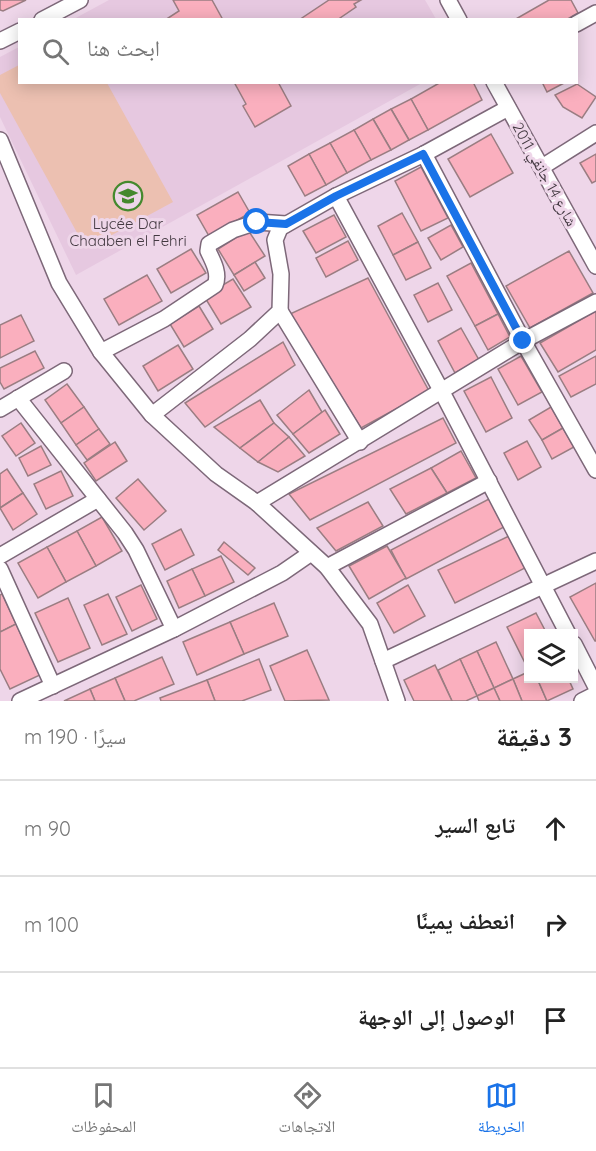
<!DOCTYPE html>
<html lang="ar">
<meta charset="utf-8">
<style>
:root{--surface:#fff;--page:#f2f2f2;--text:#222;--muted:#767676;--line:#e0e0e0;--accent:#1a73e8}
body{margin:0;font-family:Quicksand,"Noto Naskh Arabic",sans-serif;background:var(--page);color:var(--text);direction:rtl}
.controls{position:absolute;right:18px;bottom:18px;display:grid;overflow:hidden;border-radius:0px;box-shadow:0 3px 15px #0003}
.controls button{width:54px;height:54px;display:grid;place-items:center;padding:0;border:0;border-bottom:2px solid var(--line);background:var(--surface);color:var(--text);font:30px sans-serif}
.stop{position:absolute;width:18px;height:18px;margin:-14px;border:4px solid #1a73e8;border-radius:50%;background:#fff}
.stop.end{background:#1a73e8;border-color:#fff;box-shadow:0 2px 6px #0008}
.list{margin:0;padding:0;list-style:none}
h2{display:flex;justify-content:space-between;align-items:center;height:78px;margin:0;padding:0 24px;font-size:26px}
h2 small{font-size:20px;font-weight:400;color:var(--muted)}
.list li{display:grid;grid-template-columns:39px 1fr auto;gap:18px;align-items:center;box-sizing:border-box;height:96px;padding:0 24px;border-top:2px solid var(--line)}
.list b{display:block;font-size:22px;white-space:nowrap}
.list em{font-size:20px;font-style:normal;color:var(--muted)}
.icon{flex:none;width:33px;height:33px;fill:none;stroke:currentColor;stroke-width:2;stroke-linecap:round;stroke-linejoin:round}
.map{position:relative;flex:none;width:596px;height:701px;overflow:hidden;direction:ltr}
.search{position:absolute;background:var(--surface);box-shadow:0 3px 15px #0003;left:18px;right:18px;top:18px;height:66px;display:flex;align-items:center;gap:15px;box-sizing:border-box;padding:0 21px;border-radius:0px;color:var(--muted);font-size:22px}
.sheet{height:366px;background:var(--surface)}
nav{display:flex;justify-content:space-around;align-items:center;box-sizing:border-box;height:84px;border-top:2px solid var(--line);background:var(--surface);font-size:16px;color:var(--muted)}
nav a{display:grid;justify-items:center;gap:3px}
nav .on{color:var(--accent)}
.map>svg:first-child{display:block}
.built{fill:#e6c8e0}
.green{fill:#ecc0b1}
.building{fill:#faafbe;stroke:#9a7d82;stroke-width:1.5}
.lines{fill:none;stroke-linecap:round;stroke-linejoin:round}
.minor-casing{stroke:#7d6879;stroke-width:18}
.minor{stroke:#fff;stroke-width:15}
.route{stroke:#1a73e8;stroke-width:8}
.labels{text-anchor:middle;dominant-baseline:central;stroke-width:6;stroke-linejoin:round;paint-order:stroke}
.street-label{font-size:15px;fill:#433941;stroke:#eed6e9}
.poi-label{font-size:15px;fill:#433941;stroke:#eed6e9}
</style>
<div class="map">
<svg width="596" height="701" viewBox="0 0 596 701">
<rect width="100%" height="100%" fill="#eed6e9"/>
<!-- built -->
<g class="built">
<path d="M109,0H425L436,19L72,20Z"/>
<path d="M19,47L20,82L422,83L76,275L0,117V57Z"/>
</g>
<!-- green -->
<path class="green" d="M19,65L20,82L107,83L173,202L86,249L0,93V75Z"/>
<!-- building -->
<g class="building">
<path d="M0,0H26L3,11L0,10Z"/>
<path d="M173,0H212L223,20H165L179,11Z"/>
<path d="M329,0H361L354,4L356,7L337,20H299Z"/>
<path d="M549,0H571L578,13L566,20H514Z"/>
<path d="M234,82H278L291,106L255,127L243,106L246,104Z"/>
<path d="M441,82H473L482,100L428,130L411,99Z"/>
<path d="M542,82H566L547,92Z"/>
<path d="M577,84L596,97L582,118L563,107L555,95Z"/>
<path d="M411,99L428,130L409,140L391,109Z"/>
<path d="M391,109L409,140L391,150L373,119Z"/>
<path d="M373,119L391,150L371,160L354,130Z"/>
<path d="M354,130L371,160L347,173L330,143Z"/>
<path d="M491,134L513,173L470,197L448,159Z"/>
<path d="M330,143L347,173L326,185L309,154Z"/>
<path d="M309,154L326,185L305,196L288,166Z"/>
<path d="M596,154V181L592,183L580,163Z"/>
<path d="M421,167L448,218L421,231L395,181Z"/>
<path d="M238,192L250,213L209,236L197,215Z"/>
<path d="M402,213L418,242L393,255L378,226Z"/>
<path d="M334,215L346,237L316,253L303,231Z"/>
<path d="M451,225L463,247L441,260L428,238Z"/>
<path d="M248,230L265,256L234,275L218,249Z"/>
<path d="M348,241L358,260L326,277L316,258Z"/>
<path d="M418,242L431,268L406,280L393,255Z"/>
<path d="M191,249L206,273L171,293L157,269Z"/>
<path d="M569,251L593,293L530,328L506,286Z"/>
<path d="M255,262L265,278L244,291L234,275Z"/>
<path d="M471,263L498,314L475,326L447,276Z"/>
<path d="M147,275L162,301L119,325L104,299Z"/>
<path d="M368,278L429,391L361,428L290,314Z"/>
<path d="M233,279L251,307L221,324L204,296Z"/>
<path d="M438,283L452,310L428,322L414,295Z"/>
<path d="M199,306L213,329L184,347L170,324Z"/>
<path d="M596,311V350L558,372L540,343Z"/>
<path d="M498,314L510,337L488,350L475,326Z"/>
<path d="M21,315L34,341L0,358V325Z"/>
<path d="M461,328L479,360L455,373L438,341Z"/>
<path d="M283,342L295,365L205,427L185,403Z"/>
<path d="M178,345L193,369L158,391L143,366Z"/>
<path d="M35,351L44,368L4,389L0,382V368Z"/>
<path d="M521,356L542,392L518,405L498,369Z"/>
<path d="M596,356V384L571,397L559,376Z"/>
<path d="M491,377L512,418L486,432L464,391Z"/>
<path d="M67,384L84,407L61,423L45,400Z"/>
<path d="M309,390L322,412L293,434L277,415Z"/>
<path d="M260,400L274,423L240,448L214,427Z"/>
<path d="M84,407L99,429L76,445L61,423Z"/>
<path d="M551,407L563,428L542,440L529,420Z"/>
<path d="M325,410L340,434L309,453L293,434Z"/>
<path d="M443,418L456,443L310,520L289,494Z"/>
<path d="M21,423L35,443L16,456L2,436Z"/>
<path d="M274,423L289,437L258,462L240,448Z"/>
<path d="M563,428L574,447L552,459L542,440Z"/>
<path d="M99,429L110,444L87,460L76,445Z"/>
<path d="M289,437L305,456L278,472L258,462Z"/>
<path d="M527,441L541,467L518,480L504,453Z"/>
<path d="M115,442L127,461L96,481L84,463Z"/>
<path d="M41,446L51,465L28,476L19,458Z"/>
<path d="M461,451L476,478L447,493L431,468Z"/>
<path d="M431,468L447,493L406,514L390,489Z"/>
<path d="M7,469L23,493L0,508V474Z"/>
<path d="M61,471L73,496L46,509L34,484Z"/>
<path d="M138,479L166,511L144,530L116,498Z"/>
<path d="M23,493L37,514L13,530L0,508Z"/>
<path d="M489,499L504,527L406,579L391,550Z"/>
<path d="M368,502L383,526L336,551L317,528Z"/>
<path d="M102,517L122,551L96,566L77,531Z"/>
<path d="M181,529L194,555L165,570L152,544Z"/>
<path d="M77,531L96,566L66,582L47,547Z"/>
<path d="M509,536L525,568L455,603L438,570Z"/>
<path d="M224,542L255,568L248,575L218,550Z"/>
<path d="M387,546L406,578L369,599L349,566Z"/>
<path d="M47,547L66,582L38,598L18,563Z"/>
<path d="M221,556L234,582L205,596L192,569Z"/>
<path d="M192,569L205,596L179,608L167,581Z"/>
<path d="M596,583V641H595L570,597Z"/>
<path d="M141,585L157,619L132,631L116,597Z"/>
<path d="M408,585L425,616L394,633L377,603Z"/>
<path d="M2,594L16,624L0,632V595Z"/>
<path d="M108,594L127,634L102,645L84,605Z"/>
<path d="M68,598L90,648L58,662L35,613Z"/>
<path d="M274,603L288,636L244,654L230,622Z"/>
<path d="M536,613L547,634H528V664L526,665L507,627Z"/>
<path d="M230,622L244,654L197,675L183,642Z"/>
<path d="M16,624L40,675L10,689L0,669V632Z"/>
<path d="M496,642L513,679L494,688L477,651Z"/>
<path d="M307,650L329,700L285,701L270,666Z"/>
<path d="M477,651L494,688L477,696L460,659Z"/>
<path d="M162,657L174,684L134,701H125L115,678Z"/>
<path d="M259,659L271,690L242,701H215L207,680Z"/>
<path d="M460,659L477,696L466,701H452L438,670Z"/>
<path d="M435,665L452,701H414L404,680Z"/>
<path d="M528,672V678H537L547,701H522L513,679Z"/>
<path d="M115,678L125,701H95L90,689Z"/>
<path d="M537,678H568L573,689L547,701Z"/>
<path d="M513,679L522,701H500L494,688Z"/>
<path d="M207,680L215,701H161L160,698Z"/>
<path d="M494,688L500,701H479L477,696Z"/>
<path d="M90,689L95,701H64Z"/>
</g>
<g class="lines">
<!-- minor casing -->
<g class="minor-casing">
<g id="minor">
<path d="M448,0L459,20"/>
<path d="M42,20L80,0"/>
<path d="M576,24L596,13"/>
<path d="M0,41L20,31"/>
<path d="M494,82L596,266"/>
<path d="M0,140L59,283L101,352L152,415L216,474L257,503L327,567L370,624L397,701"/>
<path d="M424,154L523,341L596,470"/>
<path d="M542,167L596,133"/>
<path d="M336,196L442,392L568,634"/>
<path d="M280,311L360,442"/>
<path d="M101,352L164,319L215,285C220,274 213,261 208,251L209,244L233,230L257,222L286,224"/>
<path d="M18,398L125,533L136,550L174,629"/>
<path d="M0,409L64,371"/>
<path d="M152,415L250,339L280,311L281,274L275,240L280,228L336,196L424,154L508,108"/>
<path d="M257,503L523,341L596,302"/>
<path d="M0,556L98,499"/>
<path d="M327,567L489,481"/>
<path d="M0,569L53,686"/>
<path d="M574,644L596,687"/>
<path d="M383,661L596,561"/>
<path d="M20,701L174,629L282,573L311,553"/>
<path d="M582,701L596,694"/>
</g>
</g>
<!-- minor -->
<use href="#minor" class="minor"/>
</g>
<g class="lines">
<!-- route -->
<path class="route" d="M257,222L286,224L336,196L423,154L523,341"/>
</g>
<!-- icons -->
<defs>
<g id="school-ring" transform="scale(1.5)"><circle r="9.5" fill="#eed6e9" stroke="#45892e" stroke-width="1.5"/><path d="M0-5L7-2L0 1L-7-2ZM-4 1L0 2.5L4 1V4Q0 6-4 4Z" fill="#45892e"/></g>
</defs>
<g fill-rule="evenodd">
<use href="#school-ring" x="128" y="196"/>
</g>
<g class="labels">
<!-- street labels -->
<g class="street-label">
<text transform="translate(545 174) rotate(61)">شارع 14 جانفي 2011</text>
</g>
<!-- poi labels -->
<g class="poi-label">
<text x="128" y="223">Lycée Dar<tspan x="128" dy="17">Chaaben el Fehri</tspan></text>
</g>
</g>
</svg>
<div class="controls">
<button><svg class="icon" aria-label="layers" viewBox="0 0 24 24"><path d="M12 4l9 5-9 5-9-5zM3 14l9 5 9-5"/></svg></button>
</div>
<div class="stop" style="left:257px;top:222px"></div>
<div class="stop end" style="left:523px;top:341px"></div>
<div class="search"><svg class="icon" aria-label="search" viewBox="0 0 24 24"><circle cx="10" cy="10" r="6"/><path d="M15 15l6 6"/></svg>ابحث هنا</div>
</div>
<section class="sheet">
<h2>3 دقيقة<small>سيرًا · 190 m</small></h2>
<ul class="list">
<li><svg class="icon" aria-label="ahead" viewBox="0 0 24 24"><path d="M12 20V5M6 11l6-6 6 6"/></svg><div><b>تابع السير</b></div><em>90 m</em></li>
<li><svg class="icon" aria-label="right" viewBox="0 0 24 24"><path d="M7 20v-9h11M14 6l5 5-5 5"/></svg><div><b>انعطف يمينًا</b></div><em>100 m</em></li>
<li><svg class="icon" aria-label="arrive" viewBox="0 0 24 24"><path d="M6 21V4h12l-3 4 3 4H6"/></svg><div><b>الوصول إلى الوجهة</b></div></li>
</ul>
</section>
<nav>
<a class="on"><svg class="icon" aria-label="map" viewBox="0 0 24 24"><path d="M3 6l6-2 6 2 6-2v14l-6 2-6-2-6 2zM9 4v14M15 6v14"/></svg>الخريطة</a>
<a><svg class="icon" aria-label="directions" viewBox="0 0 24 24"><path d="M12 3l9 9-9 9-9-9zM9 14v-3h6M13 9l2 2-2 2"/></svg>الاتجاهات</a>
<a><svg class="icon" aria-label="saved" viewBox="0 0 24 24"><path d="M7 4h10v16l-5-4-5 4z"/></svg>المحفوظات</a>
</nav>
